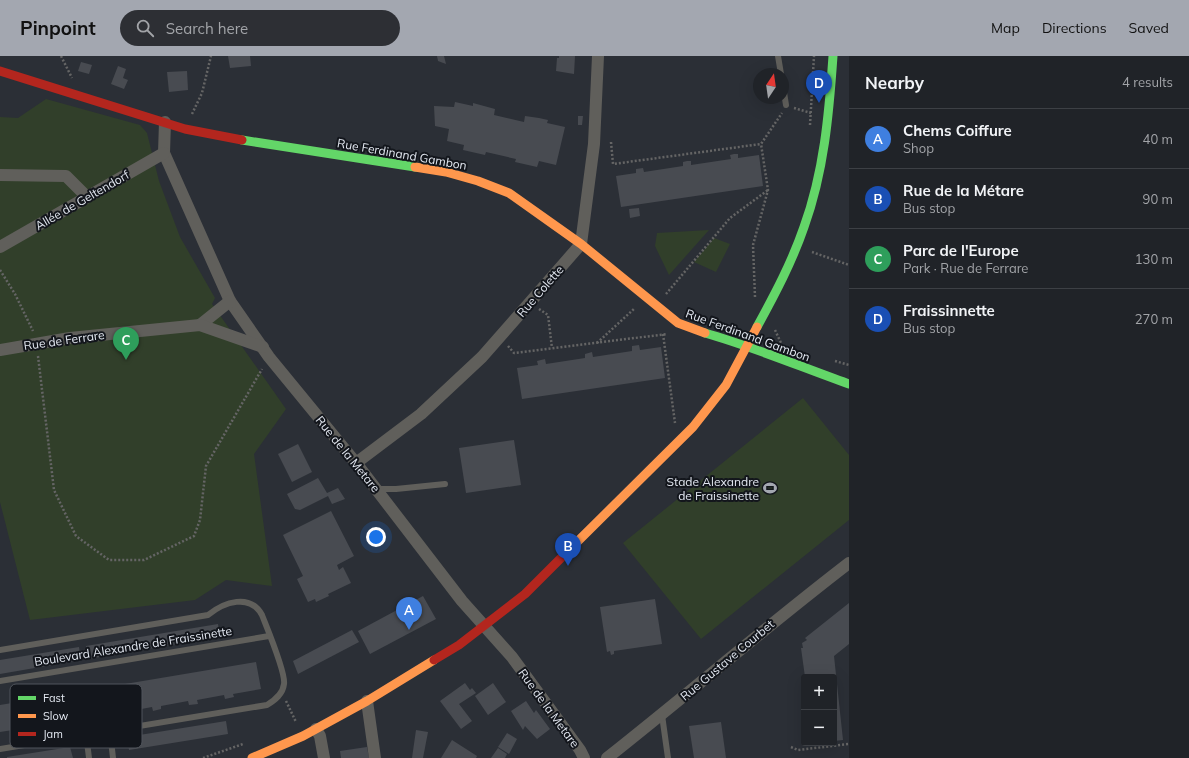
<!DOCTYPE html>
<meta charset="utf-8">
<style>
:root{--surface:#202328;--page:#2d2f34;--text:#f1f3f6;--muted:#a2a4a8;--line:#3d4045;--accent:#a3a7b0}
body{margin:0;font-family:Mulish,sans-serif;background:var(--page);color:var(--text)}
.controls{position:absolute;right:12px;bottom:12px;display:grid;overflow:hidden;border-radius:4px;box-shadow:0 4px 16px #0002}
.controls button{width:36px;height:36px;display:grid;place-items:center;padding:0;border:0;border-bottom:1px solid var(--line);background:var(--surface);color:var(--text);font:20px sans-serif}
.compass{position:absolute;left:753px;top:12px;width:36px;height:36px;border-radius:50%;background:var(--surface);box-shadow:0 4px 16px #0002;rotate:13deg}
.you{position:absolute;left:376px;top:481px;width:14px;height:14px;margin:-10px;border:3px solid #fff;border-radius:50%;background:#1a73e8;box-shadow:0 0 0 6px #1a73e833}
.badge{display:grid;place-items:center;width:26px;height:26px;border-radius:50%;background:var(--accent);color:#fff;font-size:13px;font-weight:700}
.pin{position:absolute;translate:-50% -33px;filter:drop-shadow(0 1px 2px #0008)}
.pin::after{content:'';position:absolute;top:21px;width:14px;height:12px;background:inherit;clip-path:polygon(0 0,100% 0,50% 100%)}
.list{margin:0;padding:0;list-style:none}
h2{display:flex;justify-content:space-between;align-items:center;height:52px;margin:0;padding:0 16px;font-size:17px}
h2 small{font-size:13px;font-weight:400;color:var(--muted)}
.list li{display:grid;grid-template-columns:26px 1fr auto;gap:12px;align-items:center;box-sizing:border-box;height:60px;padding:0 16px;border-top:1px solid var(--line)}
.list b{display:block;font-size:15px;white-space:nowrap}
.list p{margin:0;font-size:13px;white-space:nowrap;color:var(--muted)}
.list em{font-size:13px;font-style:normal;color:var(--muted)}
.icon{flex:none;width:22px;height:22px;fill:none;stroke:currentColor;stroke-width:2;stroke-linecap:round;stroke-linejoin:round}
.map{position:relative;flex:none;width:849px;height:702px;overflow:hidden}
header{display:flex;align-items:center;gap:24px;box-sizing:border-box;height:56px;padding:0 20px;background:var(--accent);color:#111}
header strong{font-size:19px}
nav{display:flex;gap:22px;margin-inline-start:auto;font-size:14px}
.search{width:280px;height:36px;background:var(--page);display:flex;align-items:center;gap:10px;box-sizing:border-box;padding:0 14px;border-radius:22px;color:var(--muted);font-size:15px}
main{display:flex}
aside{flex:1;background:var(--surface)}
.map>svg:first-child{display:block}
.green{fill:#313f2a}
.building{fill:#484b51}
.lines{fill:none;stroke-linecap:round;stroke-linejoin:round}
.path{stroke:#656565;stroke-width:2.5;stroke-dasharray:2 2;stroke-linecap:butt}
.lane{stroke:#605f5b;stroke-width:6}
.street{stroke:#605f5b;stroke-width:12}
.fast{stroke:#63d668;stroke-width:9}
.slow{stroke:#ff974d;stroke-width:9}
.jam{stroke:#b3261e;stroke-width:9}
.labels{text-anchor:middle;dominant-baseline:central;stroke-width:4;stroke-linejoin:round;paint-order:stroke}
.street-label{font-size:12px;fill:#e3e8f1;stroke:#13161c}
.poi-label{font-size:12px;fill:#e3e8f1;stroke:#13161c;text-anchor:end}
.key{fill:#13161c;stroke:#51555c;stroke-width:1}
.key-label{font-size:11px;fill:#e3e8f1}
</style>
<header>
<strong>Pinpoint</strong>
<div class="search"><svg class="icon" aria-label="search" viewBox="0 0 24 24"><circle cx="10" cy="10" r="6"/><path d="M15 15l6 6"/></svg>Search here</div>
<nav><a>Map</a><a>Directions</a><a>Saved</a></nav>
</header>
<main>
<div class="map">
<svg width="849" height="702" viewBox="0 0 849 702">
<rect width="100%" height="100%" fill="#2b2f36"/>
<!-- green -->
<g class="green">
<path d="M46,43L140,69L147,77L159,125L180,181L215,242L212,248L286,353L254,398L272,530L226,524L195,544L30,564L0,446V61L18,62Z"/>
<path d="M709,174L669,219L655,190L657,177Z"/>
<path d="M714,182L730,188L716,216L694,206Z"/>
<path d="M803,342L849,399V464L701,583L623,487Z"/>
</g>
<!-- building -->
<g class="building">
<path d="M228,0H250L251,10L230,12Z"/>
<path d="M437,0H444L446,8L438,5Z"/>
<path d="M559,0H575L574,18L556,15L557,2H559Z"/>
<path d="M81,6L92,9L89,18L78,15Z"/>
<path d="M118,10L126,13L123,22L128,24L124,33L111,28Z"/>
<path d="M187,15L188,34L169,36L167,16Z"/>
<path d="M455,46L473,50V47L495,53L494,59L524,66L525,60L539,62L548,64L547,67L565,71L556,109L539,105L537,111L515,106L516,103L486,96L485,99L463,94L464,89L447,85L449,73L435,70L434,50L454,51Z"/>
<path d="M578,60H583L582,69H578Z"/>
<path d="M734,98H738V102L759,99L763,130L621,151L616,120L636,117V113L643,112L644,116L683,110V106L687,105H691V109L731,103L730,99Z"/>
<path d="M639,152L640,160L630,162L629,153Z"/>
<path d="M639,289L640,294L661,291L665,322L522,343L517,312L538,309L537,305L545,303L546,308L585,302V298L592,296L593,301L632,295V290Z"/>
<path d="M514,384L521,429L466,437L459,392Z"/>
<path d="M298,388L312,416L292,426L278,398Z"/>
<path d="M318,422L327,437L338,432L345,443L332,448L328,440L300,454L295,453L287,438Z"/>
<path d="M331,455L354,500L337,509L339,514L343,511L351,527L328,538L329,540L316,546L315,543L308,546L297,523L303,520L283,479Z"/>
<path d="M423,540L436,563L370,598L358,575Z"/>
<path d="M655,543L662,588L614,595V598L611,599L610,595L607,596L600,551Z"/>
<path d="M849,547V588L834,600L843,684L834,685V621H805L801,592H803L802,587L807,584L805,582Z"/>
<path d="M218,568L220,581L88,603L86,590Z"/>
<path d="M352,574L359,586L298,618L293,605Z"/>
<path d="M79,591L81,604L0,618V604Z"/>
<path d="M256,606L261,633L233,638L234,641L225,643L224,639L197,644L198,648L189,649L188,645L161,650V653L153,655L152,651L131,655V658L123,660L122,656L88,662L89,665L80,667V663L52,668V671L44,673L43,669L22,673V676L14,678L13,674L0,676V649Z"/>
<path d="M465,627L470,634L472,632L476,637L459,648L472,665L461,673L440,645Z"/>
<path d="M493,627L506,646L488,659L475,640Z"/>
<path d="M526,645L534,657L536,654L550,673L537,683L525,670L523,674L511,655Z"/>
<path d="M226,665L228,678L129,694L127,681Z"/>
<path d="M721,666L726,702H694L689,670Z"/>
<path d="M416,674L428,676L423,702H412Z"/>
<path d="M507,677L517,683L509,698L498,691Z"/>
<path d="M452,684L477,700L476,702H441Z"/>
<path d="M70,691L73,702H7V701Z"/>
<path d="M367,691L369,702H341L340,695Z"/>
<path d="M498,692L507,698L505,702H491Z"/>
</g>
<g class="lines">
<!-- path -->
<g class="path">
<path d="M61,0L72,22"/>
<path d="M794,52L811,57"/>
<path d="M192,58L202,37L211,0"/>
<path d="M810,69L814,0"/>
<path d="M611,86L613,108L761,88L782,57"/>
<path d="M812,196L849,209"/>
<path d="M0,214L15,238L33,275"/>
<path d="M666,238L730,162L768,134"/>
<path d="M755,241L753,189L768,134L761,88"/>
<path d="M539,253L548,259L552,292"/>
<path d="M775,274L781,287"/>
<path d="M663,278L675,367"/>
<path d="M597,287L635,252"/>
<path d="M508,290L514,297L667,278"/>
<path d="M38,300L54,434L76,480L109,504H144L194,480L200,464L206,410L262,313"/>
<path d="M835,305L849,309"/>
<path d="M286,645L296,666"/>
<path d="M791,691L798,694L849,688"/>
<path d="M203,702L243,688"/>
</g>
<!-- lane -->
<g class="lane">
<path d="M778,0L781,18"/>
<path d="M783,30L786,49"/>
<path d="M376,433H396L445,428"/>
<path d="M0,594L208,559C224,546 250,537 262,559C267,572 286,617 284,628C283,638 275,644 267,649L0,693"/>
<path d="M0,625L269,580"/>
<path d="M662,659L668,702"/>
<path d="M110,675L113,702"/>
<path d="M86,678L89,702"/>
</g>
<!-- street -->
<g class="street">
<path d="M165,66L164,97L230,245L269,301L356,407L462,545L512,601L580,694L584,702"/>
<path d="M0,119L66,120L87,141"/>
<path d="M0,191L164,97"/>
<path d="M200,269L230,245"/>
<path d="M0,294L70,282L200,269L263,291"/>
<path d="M356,407L421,358L482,301L581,188L594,88L598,0"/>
<path d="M367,645L375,702"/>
<path d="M316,673L320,680L324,702"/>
<path d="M607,702C688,638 767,570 849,507"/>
</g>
<!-- fast -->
<g class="fast">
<path d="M242,84L415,111"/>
<path d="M757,271C775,238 792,206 804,171C824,116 829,58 833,0"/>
<path d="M705,277C754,291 801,311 849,328"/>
</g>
<!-- slow -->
<g class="slow">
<path d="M415,111L446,116L478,125L509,137L581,188L678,267L705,277"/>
<path d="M570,493L693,371L726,329L757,271"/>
<path d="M252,702L303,680L367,645L434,604"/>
</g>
<!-- jam -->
<g class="jam">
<path d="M0,15L185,73L242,84"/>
<path d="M434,604L459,589L525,538L570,493"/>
</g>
</g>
<!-- icons -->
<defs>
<g id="stadium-bare" transform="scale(1.08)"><path d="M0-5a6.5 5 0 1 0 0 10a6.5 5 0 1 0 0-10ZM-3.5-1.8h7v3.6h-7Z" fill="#a3a7b0" stroke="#13161c" stroke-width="2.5" paint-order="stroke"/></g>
</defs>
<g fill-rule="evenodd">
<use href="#stadium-bare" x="770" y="432"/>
</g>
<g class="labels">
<!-- street labels -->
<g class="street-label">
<text transform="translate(402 98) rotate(10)">Rue Ferdinand Gambon</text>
<text transform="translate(82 144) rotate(-30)">Allée de Geltendorf</text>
<text transform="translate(540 235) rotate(-49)">Rue Colette</text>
<text transform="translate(748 279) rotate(20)">Rue Ferdinand Gambon</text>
<text transform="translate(64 284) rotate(-8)">Rue de Ferrare</text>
<text transform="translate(348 398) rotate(51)">Rue de la Metare</text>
<text transform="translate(133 590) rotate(-9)">Boulevard Alexandre de Fraissinette</text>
<text transform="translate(727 604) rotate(-40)">Rue Gustave Courbet</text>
<text transform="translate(549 652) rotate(54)">Rue de la Metare</text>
</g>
<!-- poi labels -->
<g class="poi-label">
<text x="759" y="425">Stade Alexandre<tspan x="759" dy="14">de Fraissinette</tspan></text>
</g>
</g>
<!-- legend -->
<rect x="10" y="628" width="132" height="64" rx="6" class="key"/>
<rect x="18" y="640" width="18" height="4" fill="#63d668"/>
<rect x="18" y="658" width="18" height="4" fill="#ff974d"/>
<rect x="18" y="676" width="18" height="4" fill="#b3261e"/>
<g class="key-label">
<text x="43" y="646">Fast</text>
<text x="43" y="664">Slow</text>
<text x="43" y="682">Jam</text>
</g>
</svg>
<div class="controls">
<button>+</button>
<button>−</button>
</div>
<svg class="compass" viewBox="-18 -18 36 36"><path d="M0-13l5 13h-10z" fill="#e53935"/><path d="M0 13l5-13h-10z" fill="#a2a4a8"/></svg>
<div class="you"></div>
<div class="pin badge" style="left:409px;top:574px;background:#3f7fe0">A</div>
<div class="pin badge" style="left:568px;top:510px;background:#1a4fb4">B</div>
<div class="pin badge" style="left:126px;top:304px;background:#2e9e5b">C</div>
<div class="pin badge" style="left:819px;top:47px;background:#1a4fb4">D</div>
</div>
<aside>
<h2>Nearby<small>4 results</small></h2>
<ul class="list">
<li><span class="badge" style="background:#3f7fe0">A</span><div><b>Chems Coiffure</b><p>Shop</p></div><em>40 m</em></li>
<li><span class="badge" style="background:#1a4fb4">B</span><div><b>Rue de la Métare</b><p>Bus stop</p></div><em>90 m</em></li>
<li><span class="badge" style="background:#2e9e5b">C</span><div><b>Parc de l'Europe</b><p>Park · Rue de Ferrare</p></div><em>130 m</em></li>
<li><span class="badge" style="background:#1a4fb4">D</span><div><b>Fraissinnette</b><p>Bus stop</p></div><em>270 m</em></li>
</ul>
</aside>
</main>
